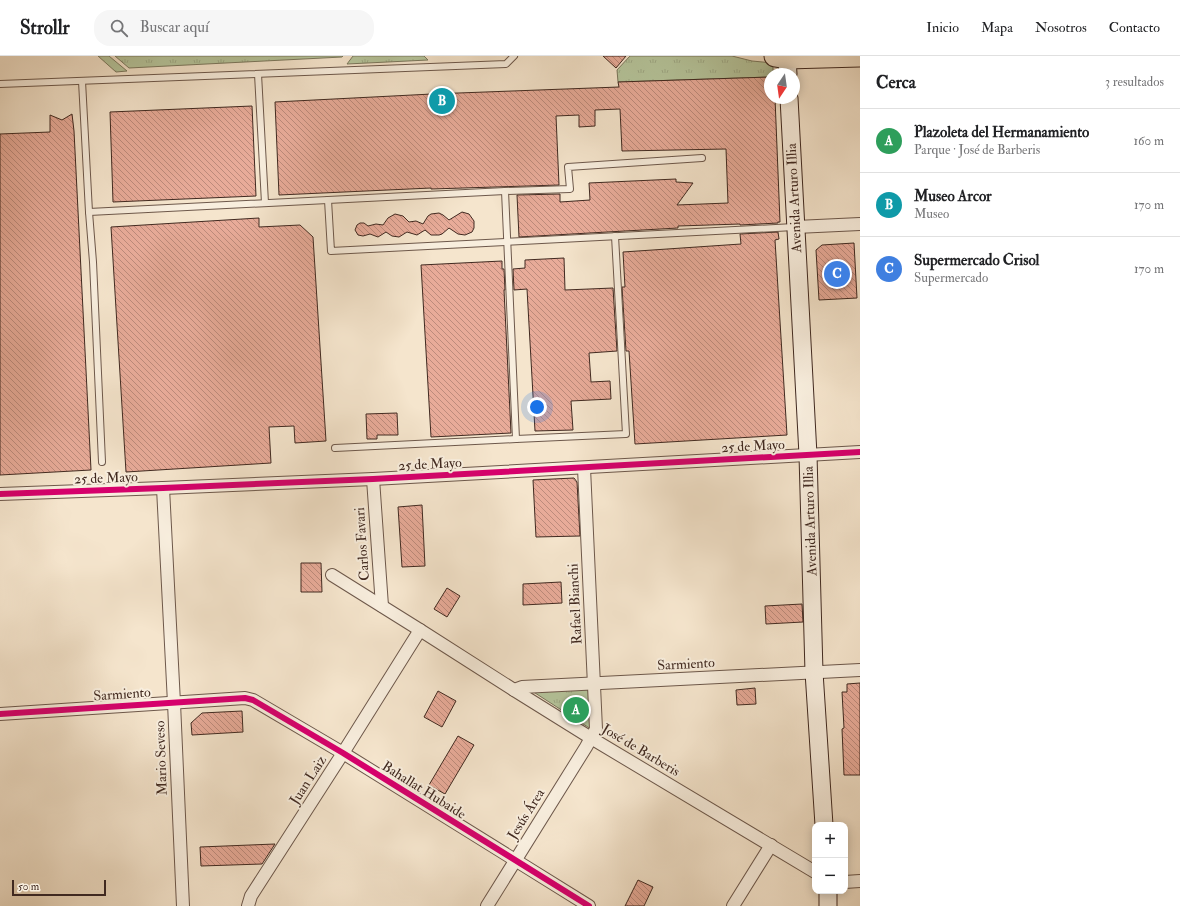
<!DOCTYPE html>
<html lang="es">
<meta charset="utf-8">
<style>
:root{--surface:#fff;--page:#f6f6f6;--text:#202124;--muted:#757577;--line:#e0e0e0;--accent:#8f2418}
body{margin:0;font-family:"IM FELL Double Pica",serif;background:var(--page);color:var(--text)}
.controls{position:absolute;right:12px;bottom:12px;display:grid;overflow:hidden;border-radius:8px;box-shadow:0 2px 10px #0003}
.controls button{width:36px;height:36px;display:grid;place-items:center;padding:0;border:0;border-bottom:1px solid var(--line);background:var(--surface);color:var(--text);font:20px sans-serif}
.compass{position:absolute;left:764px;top:12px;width:36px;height:36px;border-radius:50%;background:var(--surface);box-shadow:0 2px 10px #0003;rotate:193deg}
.scale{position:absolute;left:12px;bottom:10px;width:94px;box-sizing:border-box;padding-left:4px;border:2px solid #402920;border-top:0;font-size:11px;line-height:14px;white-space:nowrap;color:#402920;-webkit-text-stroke:3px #f8eede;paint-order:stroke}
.you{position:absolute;left:537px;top:351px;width:14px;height:14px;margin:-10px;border:3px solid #fff;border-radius:50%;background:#1a73e8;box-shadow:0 0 0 6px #1a73e833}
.badge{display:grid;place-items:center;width:26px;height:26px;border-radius:50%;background:var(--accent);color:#fff;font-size:13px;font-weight:700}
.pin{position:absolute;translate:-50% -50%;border:2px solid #fff;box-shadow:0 1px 4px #0006}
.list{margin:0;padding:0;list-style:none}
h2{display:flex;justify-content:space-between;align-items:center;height:52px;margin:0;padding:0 16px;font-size:17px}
h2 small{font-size:13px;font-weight:400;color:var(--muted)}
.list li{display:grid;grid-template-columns:26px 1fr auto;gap:12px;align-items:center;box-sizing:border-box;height:64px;padding:0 16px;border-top:1px solid var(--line)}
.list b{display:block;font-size:15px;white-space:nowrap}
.list p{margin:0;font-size:13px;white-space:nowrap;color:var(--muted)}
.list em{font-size:13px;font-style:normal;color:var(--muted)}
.icon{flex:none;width:22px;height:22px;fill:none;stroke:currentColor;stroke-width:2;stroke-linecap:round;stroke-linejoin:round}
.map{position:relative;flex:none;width:860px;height:850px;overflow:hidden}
header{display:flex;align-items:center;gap:24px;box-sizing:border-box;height:56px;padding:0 20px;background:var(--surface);border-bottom:1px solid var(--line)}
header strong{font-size:19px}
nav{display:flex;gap:22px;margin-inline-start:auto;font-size:14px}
.search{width:280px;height:36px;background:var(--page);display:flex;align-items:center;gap:10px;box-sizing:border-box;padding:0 14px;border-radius:16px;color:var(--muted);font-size:15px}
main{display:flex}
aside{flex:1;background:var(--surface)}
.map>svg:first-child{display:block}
.grass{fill:url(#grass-tufts);stroke:#7b785e}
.building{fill:url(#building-back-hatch);stroke:#402920}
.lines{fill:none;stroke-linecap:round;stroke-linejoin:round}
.lane-casing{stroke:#6d584b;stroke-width:8}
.street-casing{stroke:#6d584b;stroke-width:14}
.secondary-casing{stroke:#402920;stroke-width:19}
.highway-casing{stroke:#402920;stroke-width:23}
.lane{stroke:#f8eede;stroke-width:6}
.street{stroke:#f8eede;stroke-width:12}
.secondary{stroke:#f8eede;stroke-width:17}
.highway{stroke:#f5e5cd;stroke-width:21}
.cycleway-casing{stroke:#f8eede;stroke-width:8}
.cycleway{stroke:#d6006c;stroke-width:6}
.labels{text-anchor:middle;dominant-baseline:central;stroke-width:4;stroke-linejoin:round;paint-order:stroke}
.street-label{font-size:14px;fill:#402920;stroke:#f8eede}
</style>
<header>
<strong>Strollr</strong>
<div class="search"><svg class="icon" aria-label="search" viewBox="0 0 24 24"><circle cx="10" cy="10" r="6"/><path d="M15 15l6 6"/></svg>Buscar aquí</div>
<nav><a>Inicio</a><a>Mapa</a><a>Nosotros</a><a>Contacto</a></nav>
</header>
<main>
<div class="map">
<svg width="860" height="850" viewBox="0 0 860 850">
<defs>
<pattern id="grass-tufts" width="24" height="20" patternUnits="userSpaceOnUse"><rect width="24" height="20" fill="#b6c69d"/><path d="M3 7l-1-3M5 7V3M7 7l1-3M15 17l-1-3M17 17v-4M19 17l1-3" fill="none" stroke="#9eaa87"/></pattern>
<pattern id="building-back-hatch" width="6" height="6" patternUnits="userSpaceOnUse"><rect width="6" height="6" fill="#e8ab99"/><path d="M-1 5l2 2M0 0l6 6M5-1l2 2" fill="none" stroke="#bd8b7c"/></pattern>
</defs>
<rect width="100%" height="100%" fill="#f5e5cd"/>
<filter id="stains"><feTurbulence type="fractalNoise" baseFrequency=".005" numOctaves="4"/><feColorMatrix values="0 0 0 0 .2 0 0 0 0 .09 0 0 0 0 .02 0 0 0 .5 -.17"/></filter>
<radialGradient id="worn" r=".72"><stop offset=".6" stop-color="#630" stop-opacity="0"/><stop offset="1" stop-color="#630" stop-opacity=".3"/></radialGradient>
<!-- grass -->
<g class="grass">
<path d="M98,0H109L127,15L116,16Z"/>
<path d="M115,0H343L342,1L129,12Z"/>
<path d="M353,0H424L428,4L347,8Z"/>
<path d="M630,0H732L752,5L773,7V18H770V21L618,26L617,14Z"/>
<path d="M591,631V673L532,635Z"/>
</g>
<!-- building -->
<g class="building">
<path d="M603,0H626L616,12Z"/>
<path d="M770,21V42H775L780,166H778V167L740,169V168L678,170V172L519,181L517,139L560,138V146L590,144L589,127L676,123V126L693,127L677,149L728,147L726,93L622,95L620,53L595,54V70L579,71V59L556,60L559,129L431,133V132L279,139L275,46L432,38L619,31L618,26Z"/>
<path d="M252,50L256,140L113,146L110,56Z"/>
<path d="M72,58L74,75L91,414L0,419V78L50,76V59L62,64Z"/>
<path d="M462,156L469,158L474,165V172L472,176L465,179L458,178L449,172L442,178L439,179H431L425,174L417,179L407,176L399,181L392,180L386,176L378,181L370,178L363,180L358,179L355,174L357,169L360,167H364L368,170L376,168L383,169L388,162L395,158L403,160L409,166L416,165L423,168L428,160L431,158L439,157L443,159L449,164Z"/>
<path d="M259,162V171L300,169L313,181L326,385L295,387L294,370L269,371L271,407L126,416L111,171Z"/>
<path d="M778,176L779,183L775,184L787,379L635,388L629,295H626L622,231H625L623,196L741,188L740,178Z"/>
<path d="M854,187L857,242L819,244L816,194L822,189Z"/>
<path d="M564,202L565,234L613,232L617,295L589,297L591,326L610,325L611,343L571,345L573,374L535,375L527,233L514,234L513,213L525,212V204Z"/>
<path d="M502,205V213H504L505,234H504L511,377L431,381L421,209Z"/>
<path d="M397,357L398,379H377V383H367L366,358Z"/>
<path d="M574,422L577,426L580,480L536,481L533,424Z"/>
<path d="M422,449L425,510L402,511L398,451Z"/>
<path d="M301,507H321L322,536H301Z"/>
<path d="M561,526L562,547L523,549V528Z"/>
<path d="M447,532L460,540L447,561L434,553Z"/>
<path d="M802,548L803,566L766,568L765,550Z"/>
<path d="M860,627V719H844L842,673L844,672L842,636H847V628Z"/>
<path d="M755,632L756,648L737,649L736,634Z"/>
<path d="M438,635L456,645L442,671L424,661Z"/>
<path d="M242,655L243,676L192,679L191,667L202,657Z"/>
<path d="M458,680L474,689L445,738L429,729Z"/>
<path d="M275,788L262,808L201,810L200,791Z"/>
<path d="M638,824L653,831L644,850H625Z"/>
</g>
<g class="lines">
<!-- lane casing -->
<g class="lane-casing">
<g id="lane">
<path d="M258,18L265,147"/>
<path d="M82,25L89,156L93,206L102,406"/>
<path d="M0,28L506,8L514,0"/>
<path d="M505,135L516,383"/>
<path d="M328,144L331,195L794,171"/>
<path d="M89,156L505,135L570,133L568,111L702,102"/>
<path d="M335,392L516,383L626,378L615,180"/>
</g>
</g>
<!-- street casing -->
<g class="street-casing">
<g id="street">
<path d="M796,171L860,168"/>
<path d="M373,423L382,550"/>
<path d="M163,432L174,647L183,850"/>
<path d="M0,438L163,432L373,423L860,396"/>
<path d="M332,519L420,574L514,634L591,682L815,816"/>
<path d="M514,634L522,631L860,614"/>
<path d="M0,658L245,642L253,644L343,697L589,850"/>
<path d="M845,826L860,825"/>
<path d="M248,850L251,840L343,697L420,574"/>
<path d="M487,850L586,691L596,673L584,412"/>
<path d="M733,850L771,789"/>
</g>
</g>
<!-- secondary casing -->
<g class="secondary-casing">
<g id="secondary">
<path d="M787,2L788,18"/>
<path d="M789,42L808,399L814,616L824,769"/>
<path d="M828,835V850"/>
</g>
</g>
<!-- highway casing -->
<g class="highway-casing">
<path id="highway" d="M775,0L787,2L860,0"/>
</g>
<!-- lane -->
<use href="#lane" class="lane"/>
<!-- street -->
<use href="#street" class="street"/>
<!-- secondary -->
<use href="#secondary" class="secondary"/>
<!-- highway -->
<use href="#highway" class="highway"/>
<!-- cycleway casing -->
<g class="cycleway-casing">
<g id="cycleway">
<path d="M0,438L163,432L373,423L860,396"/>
<path d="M0,658L245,642L253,644L343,697L589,850"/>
</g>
</g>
<!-- cycleway -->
<use href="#cycleway" class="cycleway"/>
</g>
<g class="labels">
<!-- street labels -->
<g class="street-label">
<text transform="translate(794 142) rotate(-93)">Avenida Arturo Illia</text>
<text transform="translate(753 390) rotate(-3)">25 de Mayo</text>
<text transform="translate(430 408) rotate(-3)">25 de Mayo</text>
<text transform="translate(106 422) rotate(-2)">25 de Mayo</text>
<text transform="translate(810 465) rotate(-92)">Avenida Arturo Illia</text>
<text transform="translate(362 488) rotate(-94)">Carlos Favari</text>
<text transform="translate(575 548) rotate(-93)">Rafael Bianchi</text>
<text transform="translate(686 608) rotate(-3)">Sarmiento</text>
<text transform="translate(122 638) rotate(-4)">Sarmiento</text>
<text transform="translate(641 694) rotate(31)">José de Barberis</text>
<text transform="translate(161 702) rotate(-92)">Mario Seveso</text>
<text transform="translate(308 724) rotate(-57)">Juan Laiz</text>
<text transform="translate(424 734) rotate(32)">Bahallat Hubaide</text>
<text transform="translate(526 758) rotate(-58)">Jesús Área</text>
</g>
</g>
<rect width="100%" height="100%" filter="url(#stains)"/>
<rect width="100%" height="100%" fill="url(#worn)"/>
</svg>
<div class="controls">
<button>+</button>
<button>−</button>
</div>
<svg class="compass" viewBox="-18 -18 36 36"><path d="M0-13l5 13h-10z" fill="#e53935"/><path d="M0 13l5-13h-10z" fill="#757577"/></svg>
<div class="scale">50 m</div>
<div class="you"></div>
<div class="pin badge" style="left:576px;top:654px;background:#2e9e5b">A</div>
<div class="pin badge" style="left:442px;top:45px;background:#0f9aa8">B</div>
<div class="pin badge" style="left:837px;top:218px;background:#3f7fe0">C</div>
</div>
<aside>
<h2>Cerca<small>3 resultados</small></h2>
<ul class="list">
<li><span class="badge" style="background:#2e9e5b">A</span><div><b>Plazoleta del Hermanamiento</b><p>Parque · José de Barberis</p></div><em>160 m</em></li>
<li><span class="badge" style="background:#0f9aa8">B</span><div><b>Museo Arcor</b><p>Museo</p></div><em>170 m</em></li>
<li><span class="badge" style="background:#3f7fe0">C</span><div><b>Supermercado Crisol</b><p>Supermercado</p></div><em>170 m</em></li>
</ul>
</aside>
</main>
